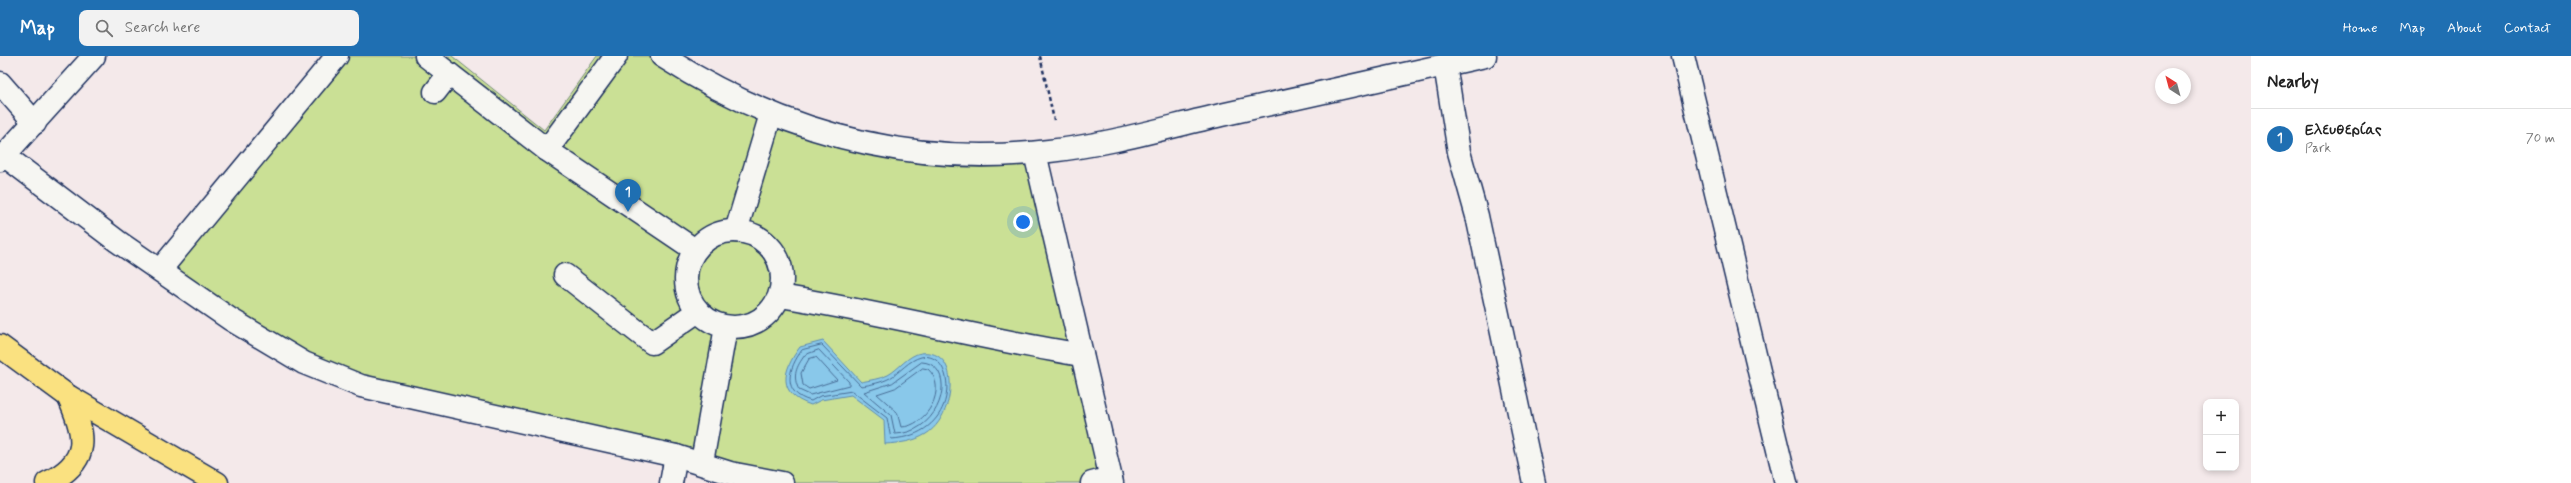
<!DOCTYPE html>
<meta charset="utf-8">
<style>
:root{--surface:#fff;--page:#f2f2f2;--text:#222;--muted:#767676;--line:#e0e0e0;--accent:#1f6fb2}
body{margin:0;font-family:Mynerve,sans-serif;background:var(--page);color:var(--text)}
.controls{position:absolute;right:12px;bottom:12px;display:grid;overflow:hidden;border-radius:8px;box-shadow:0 2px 6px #0003}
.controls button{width:36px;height:36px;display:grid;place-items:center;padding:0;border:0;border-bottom:1px solid var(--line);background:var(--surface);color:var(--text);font:20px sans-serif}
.compass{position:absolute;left:2155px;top:12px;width:36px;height:36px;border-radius:50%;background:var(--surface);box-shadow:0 2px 6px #0003;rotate:324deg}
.you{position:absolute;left:1023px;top:166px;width:14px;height:14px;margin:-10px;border:3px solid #fff;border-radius:50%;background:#1a73e8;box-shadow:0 0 0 6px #1a73e833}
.badge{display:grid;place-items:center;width:26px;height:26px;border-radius:50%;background:var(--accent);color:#fff;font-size:13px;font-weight:700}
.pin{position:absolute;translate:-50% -33px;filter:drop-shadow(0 1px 2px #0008)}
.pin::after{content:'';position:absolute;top:21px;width:14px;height:12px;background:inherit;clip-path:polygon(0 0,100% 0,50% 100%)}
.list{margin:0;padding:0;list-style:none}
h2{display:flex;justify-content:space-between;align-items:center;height:52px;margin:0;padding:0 16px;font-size:17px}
h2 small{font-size:13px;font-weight:400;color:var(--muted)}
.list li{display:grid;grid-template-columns:26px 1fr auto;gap:12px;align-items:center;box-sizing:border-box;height:60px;padding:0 16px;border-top:1px solid var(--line)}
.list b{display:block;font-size:15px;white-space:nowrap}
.list p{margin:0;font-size:13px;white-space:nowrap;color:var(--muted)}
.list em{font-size:13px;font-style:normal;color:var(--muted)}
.icon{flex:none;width:22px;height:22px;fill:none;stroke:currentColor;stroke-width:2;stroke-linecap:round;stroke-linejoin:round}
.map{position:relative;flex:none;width:2251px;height:427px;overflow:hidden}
header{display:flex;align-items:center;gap:24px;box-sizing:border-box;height:56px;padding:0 20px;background:var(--accent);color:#fff}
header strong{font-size:19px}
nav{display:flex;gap:22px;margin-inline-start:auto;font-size:14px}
.search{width:280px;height:36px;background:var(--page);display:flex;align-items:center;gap:10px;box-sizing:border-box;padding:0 14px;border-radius:8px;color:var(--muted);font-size:15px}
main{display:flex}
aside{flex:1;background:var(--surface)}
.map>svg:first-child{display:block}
.green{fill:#cae095;stroke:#72887a}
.water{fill:#89c8ea;stroke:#5d8bb2}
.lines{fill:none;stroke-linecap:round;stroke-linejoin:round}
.shore{stroke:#476c96;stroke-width:1}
.minor-casing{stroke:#1b2f5e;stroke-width:25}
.major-casing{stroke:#1b2f5e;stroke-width:25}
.path{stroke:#1b2f5e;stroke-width:2.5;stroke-dasharray:4 3;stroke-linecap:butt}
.minor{stroke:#f6f6f2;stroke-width:22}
.major{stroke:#fae180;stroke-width:22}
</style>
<header>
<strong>Map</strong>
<div class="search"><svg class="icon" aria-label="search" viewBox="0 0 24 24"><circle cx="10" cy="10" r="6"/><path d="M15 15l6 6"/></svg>Search here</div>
<nav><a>Home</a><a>Map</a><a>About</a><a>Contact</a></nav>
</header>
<main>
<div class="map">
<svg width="2251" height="427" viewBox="0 0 2251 427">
<rect width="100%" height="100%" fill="#f4e9ea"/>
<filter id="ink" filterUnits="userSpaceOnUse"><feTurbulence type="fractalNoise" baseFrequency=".025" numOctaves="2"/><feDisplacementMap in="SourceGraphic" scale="8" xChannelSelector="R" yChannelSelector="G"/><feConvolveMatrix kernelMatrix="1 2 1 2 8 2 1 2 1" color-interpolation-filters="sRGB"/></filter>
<g filter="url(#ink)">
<!-- green -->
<path class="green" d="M337,0H452L544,74L597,0H662L820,76L1035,97L1111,422L1092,427H782L361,330L160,214Z"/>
<!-- water -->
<path class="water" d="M823,285L861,326C870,324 880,323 888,319C899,313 908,299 921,297C962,292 956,360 926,378C913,386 900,387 885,388L884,364L851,339L821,344L811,349C777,338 782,315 800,291Z"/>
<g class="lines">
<!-- shore -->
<g class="shore">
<path d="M822,289L861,330C870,329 883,326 890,322C900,316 909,304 921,301C956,293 964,379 891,383L887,362L852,335L820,340L811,345C781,337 788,313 802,294Z"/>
<path d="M819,294L849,326V329L810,339L799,334C792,320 796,311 805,299Z"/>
<path d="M816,301L837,324L809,333L803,329L801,317L809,303Z"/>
<path d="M922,306C958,308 944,377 895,378L891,359L864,336L892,327Z"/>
<path d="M923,312L928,313C949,332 926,371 901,371L897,356L877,338L895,332Z"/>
</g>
<!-- minor casing -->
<g class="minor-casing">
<g id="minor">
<path d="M426,0L547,94L695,194"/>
<path d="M662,0C780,76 908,112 1049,95C1107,89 1164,72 1221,59C1309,40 1397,20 1485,0"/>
<path d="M1683,0L1786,427"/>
<path d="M1445,9L1459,96L1477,160L1534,427"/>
<path d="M0,27L35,67"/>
<path d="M435,36L449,18"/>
<path d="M547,94L616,0"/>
<path d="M1035,97L1112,427"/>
<path d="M5,100L117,185L230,263L304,307L361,330L676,400L730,417L782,427"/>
<path d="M0,104L94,0"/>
<circle cx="734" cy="223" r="48"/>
<path d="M736,175L771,58"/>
<path d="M160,214L337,0"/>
<path d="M565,219L652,287L698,255"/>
<path d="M780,240C881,256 981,283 1082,299"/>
<path d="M702,406L726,271"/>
<path d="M671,427L676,400"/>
<path d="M1092,427L1111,422"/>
</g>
</g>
<!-- major casing -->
<g class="major-casing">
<g id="major">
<path d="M0,290L68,340L217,427"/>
<path d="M47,427C92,405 86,379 68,340"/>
</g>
</g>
<!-- path -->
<path class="path" d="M1040,0L1054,64"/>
<!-- minor -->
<use href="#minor" class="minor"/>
<!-- major -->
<use href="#major" class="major"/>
</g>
</g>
</svg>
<div class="controls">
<button>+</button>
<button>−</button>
</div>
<svg class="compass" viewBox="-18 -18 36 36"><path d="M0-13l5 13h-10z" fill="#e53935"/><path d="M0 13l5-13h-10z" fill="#767676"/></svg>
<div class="you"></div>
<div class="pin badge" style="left:628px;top:156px">1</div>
</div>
<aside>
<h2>Nearby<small></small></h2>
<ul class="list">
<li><span class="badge">1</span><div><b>Ελευθερίας</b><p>Park</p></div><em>70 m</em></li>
</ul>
</aside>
</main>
